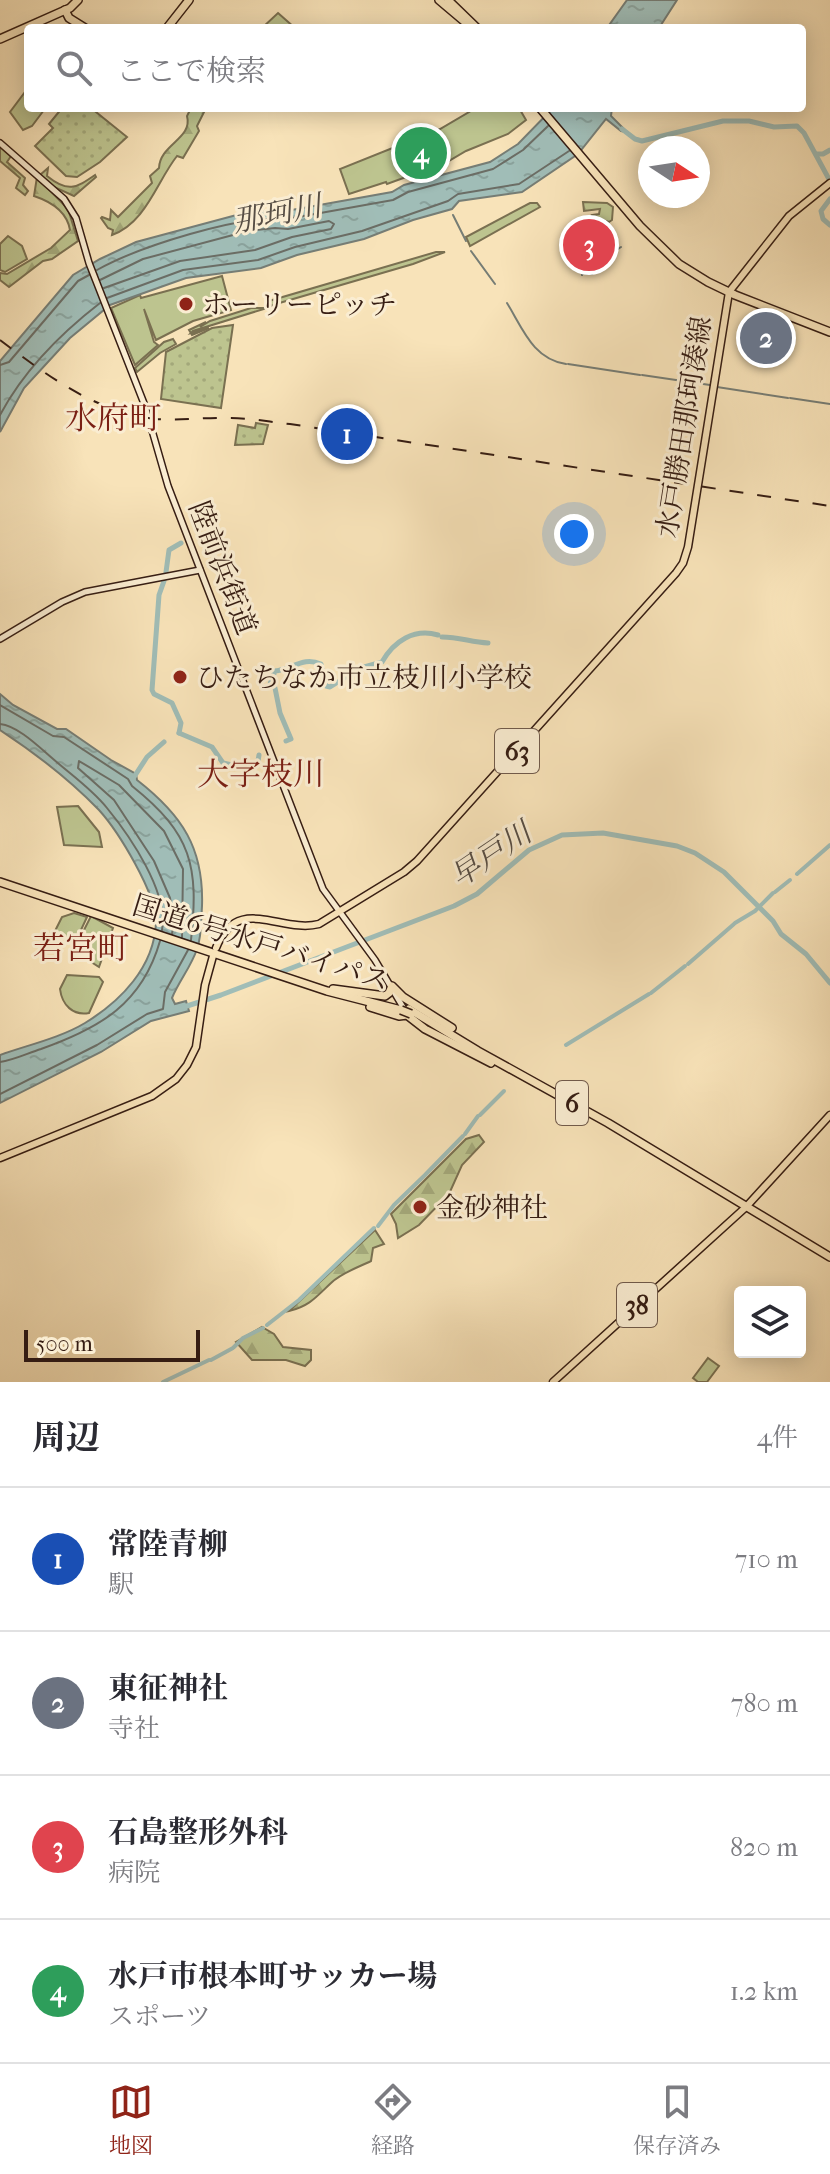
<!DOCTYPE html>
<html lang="ja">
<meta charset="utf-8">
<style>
:root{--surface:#fff;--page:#f2f2f3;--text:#2b2b33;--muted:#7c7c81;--line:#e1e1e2;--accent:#8f2418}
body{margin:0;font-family:"IM FELL French Canon","Noto Serif JP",serif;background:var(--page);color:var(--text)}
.controls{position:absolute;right:24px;bottom:24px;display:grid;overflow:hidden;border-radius:8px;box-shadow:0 4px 20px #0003}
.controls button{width:72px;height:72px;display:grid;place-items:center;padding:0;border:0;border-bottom:2px solid var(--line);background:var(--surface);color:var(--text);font:40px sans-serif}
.compass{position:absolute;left:638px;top:136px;width:72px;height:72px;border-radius:50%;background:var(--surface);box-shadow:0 4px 20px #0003;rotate:102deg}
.scale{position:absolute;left:24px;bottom:20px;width:176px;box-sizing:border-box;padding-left:8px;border:4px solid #361d13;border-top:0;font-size:22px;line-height:28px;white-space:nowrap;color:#361d13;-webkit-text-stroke:6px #faedd2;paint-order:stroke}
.you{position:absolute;left:574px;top:534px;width:28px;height:28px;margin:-20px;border:6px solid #fff;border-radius:50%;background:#1a73e8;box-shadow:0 0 0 12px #1a73e833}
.badge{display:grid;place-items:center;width:52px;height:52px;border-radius:50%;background:var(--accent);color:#fff;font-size:26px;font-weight:700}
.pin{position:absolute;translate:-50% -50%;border:4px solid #fff;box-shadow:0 2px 8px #0006}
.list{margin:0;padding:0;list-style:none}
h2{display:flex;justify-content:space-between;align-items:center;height:104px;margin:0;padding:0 32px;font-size:34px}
h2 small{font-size:26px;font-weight:400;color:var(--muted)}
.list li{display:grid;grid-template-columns:52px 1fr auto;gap:24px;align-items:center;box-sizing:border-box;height:144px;padding:0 32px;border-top:2px solid var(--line)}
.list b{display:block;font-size:30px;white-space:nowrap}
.list p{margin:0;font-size:26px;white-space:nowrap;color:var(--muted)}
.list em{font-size:26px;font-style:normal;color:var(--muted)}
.icon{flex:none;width:44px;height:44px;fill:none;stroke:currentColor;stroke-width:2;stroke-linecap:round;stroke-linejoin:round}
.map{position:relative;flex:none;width:830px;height:1382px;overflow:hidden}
.search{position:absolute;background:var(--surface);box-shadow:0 4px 20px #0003;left:24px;right:24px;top:24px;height:88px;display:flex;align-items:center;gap:20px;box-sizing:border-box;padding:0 28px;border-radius:8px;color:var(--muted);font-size:30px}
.sheet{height:680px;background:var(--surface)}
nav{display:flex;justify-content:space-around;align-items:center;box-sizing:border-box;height:112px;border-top:2px solid var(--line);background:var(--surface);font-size:22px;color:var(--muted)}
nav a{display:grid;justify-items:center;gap:4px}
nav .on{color:var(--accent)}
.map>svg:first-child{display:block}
.grass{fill:#bdc48f;stroke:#7a7051;stroke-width:2}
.forest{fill:url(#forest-firs);stroke:#7a7051;stroke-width:2}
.park{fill:url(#park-dots);stroke:#7a7051;stroke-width:2}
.water{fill:url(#water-ripples);stroke:#767d75;stroke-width:2}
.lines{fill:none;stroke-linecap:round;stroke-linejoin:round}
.shore{stroke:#6b6d65;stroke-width:2}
.stream{stroke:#767d75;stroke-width:2}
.canal{stroke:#a0bdb7;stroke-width:4}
.river{stroke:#a0bdb7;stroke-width:5}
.secondary-casing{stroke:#361d13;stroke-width:8}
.primary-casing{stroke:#361d13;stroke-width:9}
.trunk-casing{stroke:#361d13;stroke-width:10}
.secondary{stroke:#faedd2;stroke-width:5}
.primary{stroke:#f8e3b9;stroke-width:6}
.trunk{stroke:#f8e3b9;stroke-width:7}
.rail{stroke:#361d13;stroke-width:2;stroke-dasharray:14 14;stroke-linecap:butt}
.trunk-bridge-casing{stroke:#361d13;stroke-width:10;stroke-linecap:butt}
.trunk-bridge{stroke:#f8e3b9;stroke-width:7}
.poi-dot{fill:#8f2418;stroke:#faedd2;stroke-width:3}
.labels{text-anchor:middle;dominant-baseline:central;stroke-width:6;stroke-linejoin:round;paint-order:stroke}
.shield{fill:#faedd2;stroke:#715b4c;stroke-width:2}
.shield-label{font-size:26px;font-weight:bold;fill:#361d13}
.poi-label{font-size:28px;fill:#361d13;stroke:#faedd2;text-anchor:start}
.street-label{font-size:28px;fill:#361d13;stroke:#faedd2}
.water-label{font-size:30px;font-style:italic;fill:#564d44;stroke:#faedd2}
.quarter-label{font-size:32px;fill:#7a1f14;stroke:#faedd2}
</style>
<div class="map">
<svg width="830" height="1382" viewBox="0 0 830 1382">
<defs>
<pattern id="forest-firs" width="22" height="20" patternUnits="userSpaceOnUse" patternTransform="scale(2)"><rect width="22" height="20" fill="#bdc48f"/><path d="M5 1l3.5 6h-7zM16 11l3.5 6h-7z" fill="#a3a87a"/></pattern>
<pattern id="park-dots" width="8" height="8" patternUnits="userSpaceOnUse" patternTransform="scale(2)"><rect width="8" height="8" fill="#bdc48f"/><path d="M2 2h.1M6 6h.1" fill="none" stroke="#a3a87a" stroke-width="1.8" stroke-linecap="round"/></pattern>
<pattern id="water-ripples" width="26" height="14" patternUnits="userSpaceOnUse" patternTransform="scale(2)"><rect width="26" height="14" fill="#a0bdb7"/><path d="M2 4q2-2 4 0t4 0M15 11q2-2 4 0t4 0" fill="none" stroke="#8aa29c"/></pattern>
</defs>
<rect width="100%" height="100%" fill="#f8e3b9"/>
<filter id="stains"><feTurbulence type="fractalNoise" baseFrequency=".0025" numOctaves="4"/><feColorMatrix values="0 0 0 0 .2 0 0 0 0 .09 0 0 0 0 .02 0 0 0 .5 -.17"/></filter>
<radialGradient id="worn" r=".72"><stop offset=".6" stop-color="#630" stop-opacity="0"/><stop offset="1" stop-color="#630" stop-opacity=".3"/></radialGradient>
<!-- grass -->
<g class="grass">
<path d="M28,88V108H43L44,110L32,126L23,130L10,112Z"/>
<path d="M476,108H519L526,120L508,134L466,151L447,162L387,184L386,182L349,194L340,169L440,129Z"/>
<path d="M530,203H537L540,207L470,246L466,237Z"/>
<path d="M8,236L22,246L27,259L5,272L0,270V244Z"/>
<path d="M436,252H445L413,264L276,304L271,306L269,301Z"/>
<path d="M222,276L231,310L193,321L156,340L144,309L154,342L158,345L135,365L111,308L140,295L141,298Z"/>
<path d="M251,308H267L193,331L191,333L209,328L192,335L189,330L206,322L200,327L210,321Z"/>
<path d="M173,339L176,344L160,353L137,372L135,368L164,342Z"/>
<path d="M78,806L99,832L102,847L64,845L57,807Z"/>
<path d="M74,913L87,917L74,945L55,931L62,917Z"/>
<path d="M91,916L113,928L99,967L85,958L76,946Z"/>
<path d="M67,975L99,977L103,982L89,1013C73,1016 62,1005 60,989Z"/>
<path d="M708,1358L719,1366L707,1382H698L693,1378Z"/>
</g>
<!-- forest -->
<g class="forest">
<path d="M278,13L295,28H262Z"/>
<path d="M206,108L197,126L199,131L183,158L177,156C157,181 146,223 112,235L113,230L108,228L101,218L102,217L110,220L111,210L118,217L152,183L150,176L159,168C160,144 193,139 187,116L190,110Z"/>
<path d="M0,146L11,156L7,162L25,178L23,185L28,191L25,195L16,188L20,178L0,161Z"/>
<path d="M48,168L47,176C68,193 76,188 95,175L96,177L74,196L54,187L40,175Z"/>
<path d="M37,177L68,209L78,241L52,259L43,261L9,287L0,280V273L7,274L51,248L70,230C67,212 52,202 34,196Z"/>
<path d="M583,202L607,203L613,207L612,220L609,222L593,217L592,215L599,214L600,209L584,211Z"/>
<path d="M479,1135L484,1142L462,1165L449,1194L419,1225L398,1238L396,1224L391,1214L466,1139Z"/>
<path d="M375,1230L384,1244L373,1248L371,1261C359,1267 341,1273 331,1283C317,1296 310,1306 289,1311Z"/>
<path d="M262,1327L274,1334L283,1347L311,1350V1360L305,1366L286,1360H252L236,1342Z"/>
</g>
<!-- park -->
<g class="park">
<path d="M62,108H91L127,137L100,162L77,177L66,176L35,146L53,128L49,124Z"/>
<path d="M233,325L221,408L161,399L166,352L212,328Z"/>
<path d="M256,423L268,425L263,444L235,445L238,425L255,428Z"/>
</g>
<!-- water -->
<g class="water">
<path d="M627,0H677L659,28H607Z"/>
<path d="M553,108H612L611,116L627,132L621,131L606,119L578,154L522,192L459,201L452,209L413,220L364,239L297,255L261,268L186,278L110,305L70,338L24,388L0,432V361L73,275L100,259L136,242L244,213L276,209L286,211L392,192L404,185L490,162L518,144Z"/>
<path d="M0,694L13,705L57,729H66L111,760L136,774L137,780C182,815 204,848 202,906C201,920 202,935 197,949C191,967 179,981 172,998L175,1004L186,1001L189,1011L151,1021L101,1052L0,1103V1055C28,1045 60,1038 85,1023C121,1001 154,967 156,923C157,894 118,831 99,810C70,780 35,753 0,730Z"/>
</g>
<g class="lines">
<!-- shore -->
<g class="shore">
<path d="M97,270C138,247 241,214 287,219L393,200L408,192L493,169L523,150L548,126"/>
<path d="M100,280L143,259L248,231L275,228L288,229L329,221L334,224L331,229L292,237L255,250L180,261L104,288"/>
<path d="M107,298L183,270L258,260L295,247L362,231L448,201L458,194L519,184L569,151"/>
<path d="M0,365L9,362L78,281L89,275"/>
<path d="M0,415C24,370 60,334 100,303"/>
<path d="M0,705L53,736L64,737L128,779L132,786C192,834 199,866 191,940"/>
<path d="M0,724C18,726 38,746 52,758C70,774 92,789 107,808C130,836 169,893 162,930"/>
<path d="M172,934L174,920L170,898L154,861L114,800L78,768L79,761L119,785L164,831L183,869L182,937"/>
<path d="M0,1062C14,1060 28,1053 41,1049C100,1028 142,1004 160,941"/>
<path d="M0,1094L97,1045L147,1014L163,1009L165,992L188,950"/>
</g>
<!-- stream -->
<g class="stream">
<path d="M453,215L466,241"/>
<path d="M471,251L495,284"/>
<path d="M582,275L583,273L592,274L597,263L621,247"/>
<path d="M507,303C523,329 533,359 566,364"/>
<path d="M568,364L640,375"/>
<path d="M642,375L710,385"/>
<path d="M717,387L788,398"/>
<path d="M790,398L830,404"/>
</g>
<!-- canal -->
<g class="canal">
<path d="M797,874L830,845"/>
<path d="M775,892L790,880"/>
<path d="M735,923L755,911L773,893"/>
<path d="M688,964L734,924"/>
<path d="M651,993L685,966"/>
<path d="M566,1045L649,994"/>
<path d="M480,1115L504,1091"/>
<path d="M465,1134L478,1116"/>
<path d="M425,1175L463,1136"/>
<path d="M378,1226L394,1205L424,1176"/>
<path d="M267,1325L299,1300L374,1228"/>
<path d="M234,1347L243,1338L263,1328"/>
<path d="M211,1360L233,1348"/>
<path d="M163,1382L209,1360"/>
</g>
<!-- river -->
<g class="river">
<path d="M622,129L635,139L642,141L723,121H749L774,127L797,126L804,133L830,181"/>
<path d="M816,154H823L830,150"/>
<path d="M830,199L821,211L823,219L830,225"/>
<path d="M166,572L169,550L181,543"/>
<path d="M164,581L159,595L152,690L154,694L172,703L181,723L179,733"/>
<path d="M442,637C459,637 471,642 488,643"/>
<path d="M357,669L382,662C394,641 414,628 438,635"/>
<path d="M179,733L212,747L223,763L251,769L258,761L259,755"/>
<path d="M286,741L291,739L280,713L275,688L270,684L275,671C293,669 303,656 321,664L326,686L330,687L354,672"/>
<path d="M134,777L147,757L164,742"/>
<path d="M184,1007L221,995L454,906L477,894L529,850L562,835L603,833L677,846L695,853L724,872L773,921L781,934L806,954L830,983"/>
</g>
<!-- secondary casing -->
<g class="secondary-casing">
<g id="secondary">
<path d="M0,143L64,199L76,218L89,263L145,406L168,486L323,889L375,960L407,1014"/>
<path d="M0,639L62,602L85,592L200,570"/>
</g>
</g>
<!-- primary casing -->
<g class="primary-casing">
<g id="primary">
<path d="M216,948C237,893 281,934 319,924L404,872L417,861L676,573L683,563L688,547L729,292L789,216L830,183"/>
<path d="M0,1158L152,1096L176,1079L187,1065L196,1047L205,985L213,956"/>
<path d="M553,1382L746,1207L830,1115"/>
</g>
</g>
<!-- trunk casing -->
<g class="trunk-casing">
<g id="trunk">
<path d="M439,0L471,27"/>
<path d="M448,0L477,28"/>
<path d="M65,10L69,18L85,28"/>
<path d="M167,28L189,0"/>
<path d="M0,39L70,8L78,0"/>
<path d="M540,108L640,226L679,264L708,282L735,295L830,332"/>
<path d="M0,882L327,991L401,1010"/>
<path d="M333,989L385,996L389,993L392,986L403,997L452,1028"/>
<path d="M370,1007L399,1016L407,1015L425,1029L491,1063"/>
<path d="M409,1009L478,1051L608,1123L830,1257"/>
</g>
</g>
<!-- secondary -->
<use href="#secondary" class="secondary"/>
<!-- primary -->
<use href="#primary" class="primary"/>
<!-- trunk -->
<use href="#trunk" class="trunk"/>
<!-- rail -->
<path class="rail" d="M0,340C48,376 95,412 156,419C181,421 205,417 230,418C250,418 270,422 290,424L830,506"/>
<!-- trunk-bridge casing -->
<g class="trunk-bridge-casing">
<path id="trunk-bridge" d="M401,1010L411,1014"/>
</g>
<!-- trunk-bridge -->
<use href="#trunk-bridge" class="trunk-bridge"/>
</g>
<!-- markers -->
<g class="poi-dot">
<circle cx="186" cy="304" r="8"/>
<circle cx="180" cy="677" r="8"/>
<circle cx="420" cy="1207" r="8"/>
</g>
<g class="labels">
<!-- shield labels -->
<g class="shield">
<rect x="495" y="729" width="44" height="44" rx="6"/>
<rect x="556" y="1081" width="32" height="44" rx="6"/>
<rect x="617" y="1283" width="40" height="44" rx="6"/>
</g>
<g class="shield-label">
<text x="517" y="751">63</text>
<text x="572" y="1103">6</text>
<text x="637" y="1305">38</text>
</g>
<!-- poi labels -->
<g class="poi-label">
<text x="202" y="304">ホーリーピッチ</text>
<text x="196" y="677">ひたちなか市立枝川小学校</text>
<text x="436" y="1207">金砂神社</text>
</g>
<!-- street labels -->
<g class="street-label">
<text transform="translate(684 427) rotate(-81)">水戸勝田那珂湊線</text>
<text transform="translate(223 568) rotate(69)">陸前浜街道</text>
<text transform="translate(261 943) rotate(17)">国道6号水戸バイパス</text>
</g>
<!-- water labels -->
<g class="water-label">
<text transform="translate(277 214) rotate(-11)">那珂川</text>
<text transform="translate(491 855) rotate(-34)">早戸川</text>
</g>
<!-- quarter labels -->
<g class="quarter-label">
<text x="113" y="418">水府町</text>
<text x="261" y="774">大字枝川</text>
<text x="81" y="948">若宮町</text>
</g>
</g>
<rect width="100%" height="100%" filter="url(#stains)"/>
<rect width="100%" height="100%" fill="url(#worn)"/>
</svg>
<div class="controls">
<button><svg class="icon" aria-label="layers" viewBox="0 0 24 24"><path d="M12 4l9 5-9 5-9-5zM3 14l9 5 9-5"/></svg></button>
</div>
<svg class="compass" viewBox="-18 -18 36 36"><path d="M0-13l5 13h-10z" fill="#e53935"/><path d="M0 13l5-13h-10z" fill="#7c7c81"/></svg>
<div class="scale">500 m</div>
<div class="you"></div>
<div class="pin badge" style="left:347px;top:434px;background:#1a4fb4">1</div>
<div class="pin badge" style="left:766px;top:338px;background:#6b7280">2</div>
<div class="pin badge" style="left:589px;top:245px;background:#e0444e">3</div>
<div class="pin badge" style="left:421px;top:153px;background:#2e9e5b">4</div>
<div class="search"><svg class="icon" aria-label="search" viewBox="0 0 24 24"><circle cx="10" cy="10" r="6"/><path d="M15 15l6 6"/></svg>ここで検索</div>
</div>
<section class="sheet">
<h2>周辺<small>4件</small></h2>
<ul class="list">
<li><span class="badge" style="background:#1a4fb4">1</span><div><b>常陸青柳</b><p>駅</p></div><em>710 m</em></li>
<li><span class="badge" style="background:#6b7280">2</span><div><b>東征神社</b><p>寺社</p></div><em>780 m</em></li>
<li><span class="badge" style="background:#e0444e">3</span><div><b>石島整形外科</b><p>病院</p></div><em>820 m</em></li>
<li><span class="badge" style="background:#2e9e5b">4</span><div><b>水戸市根本町サッカー場</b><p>スポーツ</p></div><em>1.2 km</em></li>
</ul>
</section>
<nav>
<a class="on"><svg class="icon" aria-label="map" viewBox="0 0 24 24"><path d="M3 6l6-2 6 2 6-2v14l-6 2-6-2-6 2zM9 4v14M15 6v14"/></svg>地図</a>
<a><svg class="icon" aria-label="directions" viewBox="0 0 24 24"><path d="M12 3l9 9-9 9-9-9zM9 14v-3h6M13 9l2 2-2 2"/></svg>経路</a>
<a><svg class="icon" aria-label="saved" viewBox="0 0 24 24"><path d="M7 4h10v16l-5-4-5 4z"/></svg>保存済み</a>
</nav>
